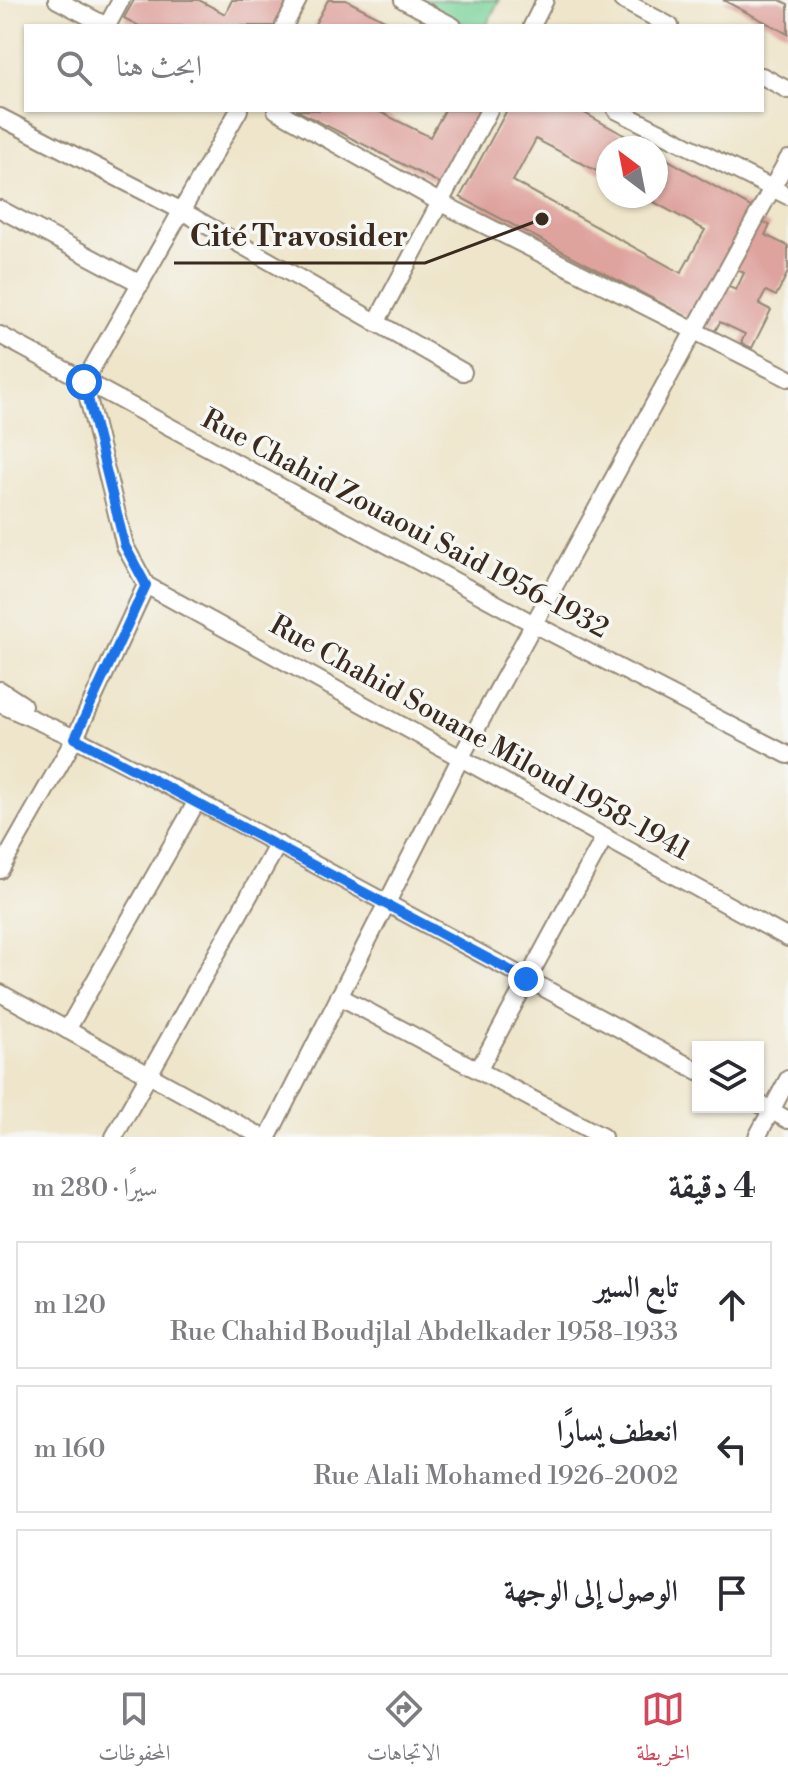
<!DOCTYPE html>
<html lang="ar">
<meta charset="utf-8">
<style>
:root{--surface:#fff;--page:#f2f2f3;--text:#2b2b33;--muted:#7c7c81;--line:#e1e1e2;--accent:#d1495b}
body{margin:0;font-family:"Libre Bodoni",Amiri,serif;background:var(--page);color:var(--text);direction:rtl}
.controls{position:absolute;right:24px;bottom:24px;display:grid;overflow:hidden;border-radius:0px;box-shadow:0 2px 6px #0004}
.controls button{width:72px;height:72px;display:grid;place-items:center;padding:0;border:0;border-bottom:2px solid var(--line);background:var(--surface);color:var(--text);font:40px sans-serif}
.compass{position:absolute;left:596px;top:136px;width:72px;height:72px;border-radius:50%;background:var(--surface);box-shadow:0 2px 6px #0004;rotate:328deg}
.stop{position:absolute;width:24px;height:24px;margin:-18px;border:6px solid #1a73e8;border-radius:50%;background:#fff}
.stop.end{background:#1a73e8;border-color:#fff;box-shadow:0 2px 8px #0008}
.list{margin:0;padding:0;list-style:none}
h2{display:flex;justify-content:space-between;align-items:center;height:104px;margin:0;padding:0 32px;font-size:34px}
h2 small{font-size:26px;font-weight:400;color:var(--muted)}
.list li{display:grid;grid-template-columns:52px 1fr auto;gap:24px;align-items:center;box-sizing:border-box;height:128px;margin:0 16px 16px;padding:0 16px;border:2px solid var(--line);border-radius:0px}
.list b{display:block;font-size:30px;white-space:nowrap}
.list p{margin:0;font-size:26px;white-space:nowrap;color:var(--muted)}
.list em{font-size:26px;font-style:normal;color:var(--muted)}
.icon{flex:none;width:44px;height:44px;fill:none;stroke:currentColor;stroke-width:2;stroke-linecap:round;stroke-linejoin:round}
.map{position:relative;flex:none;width:788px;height:1137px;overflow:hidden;direction:ltr}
.search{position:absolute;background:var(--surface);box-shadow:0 2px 6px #0004;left:24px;right:24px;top:24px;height:88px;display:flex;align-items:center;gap:20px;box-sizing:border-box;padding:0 28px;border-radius:0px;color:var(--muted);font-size:30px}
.sheet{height:536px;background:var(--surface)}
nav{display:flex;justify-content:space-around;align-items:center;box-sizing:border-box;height:112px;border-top:2px solid var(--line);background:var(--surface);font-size:22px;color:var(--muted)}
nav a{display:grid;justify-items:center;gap:4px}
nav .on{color:var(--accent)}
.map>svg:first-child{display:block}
.green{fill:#78d298;stroke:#5a7e5b;stroke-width:2}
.building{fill:#dfa39e}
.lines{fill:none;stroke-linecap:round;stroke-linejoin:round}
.minor-casing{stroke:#948874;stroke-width:20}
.minor{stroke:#fff;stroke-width:16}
.route{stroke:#1a73e8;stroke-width:10}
.labels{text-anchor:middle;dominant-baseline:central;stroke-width:7;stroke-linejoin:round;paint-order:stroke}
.street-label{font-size:28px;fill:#3b2a1e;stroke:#f6f6f2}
.leader{fill:none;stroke:#3b2a1e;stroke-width:3}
.callout-dot{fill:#3b2a1e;stroke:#f6f6f2;stroke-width:3}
.callout-label{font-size:30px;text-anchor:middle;font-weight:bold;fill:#3b2a1e;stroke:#f6f6f2;stroke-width:7;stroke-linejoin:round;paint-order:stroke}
</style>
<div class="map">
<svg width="788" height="1137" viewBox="0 0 788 1137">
<rect width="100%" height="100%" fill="#f6f6f2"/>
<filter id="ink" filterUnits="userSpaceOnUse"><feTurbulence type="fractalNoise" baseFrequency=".0125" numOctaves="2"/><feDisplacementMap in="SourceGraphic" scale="16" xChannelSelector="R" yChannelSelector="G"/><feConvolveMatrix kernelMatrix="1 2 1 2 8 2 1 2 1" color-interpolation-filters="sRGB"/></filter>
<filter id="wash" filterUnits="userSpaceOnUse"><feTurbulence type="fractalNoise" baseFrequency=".006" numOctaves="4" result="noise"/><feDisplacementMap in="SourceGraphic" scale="32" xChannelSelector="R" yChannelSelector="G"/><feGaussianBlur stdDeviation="1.8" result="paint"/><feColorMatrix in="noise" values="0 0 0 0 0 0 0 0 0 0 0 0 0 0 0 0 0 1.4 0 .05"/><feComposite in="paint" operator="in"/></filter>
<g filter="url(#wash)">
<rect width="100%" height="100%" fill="#eee5ca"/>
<!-- green -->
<path class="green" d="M408,0H499L486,26H459Z"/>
<g id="blocks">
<!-- building -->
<g class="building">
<path d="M134,0H199L225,14L232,0H293L279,26H139L124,18Z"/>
<path d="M328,0H346L396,26H314Z"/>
<path d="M723,0H780L788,4V34Z"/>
<path d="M296,110H376L430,137L445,110H482L443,185Z"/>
<path d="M507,110H579L647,148H608V177L536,139L513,181L681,273L705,230L643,196H656V153L754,209L693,320L460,197Z"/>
<path d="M758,219L770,225L765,235L788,246V272L776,296L766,291L759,304L771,310L752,348L741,343L745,334L720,322L715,331L704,326L724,285L736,290L744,273L734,268Z"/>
</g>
</g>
</g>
<g filter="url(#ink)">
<use href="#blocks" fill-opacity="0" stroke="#948874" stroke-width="2"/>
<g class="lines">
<!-- minor casing -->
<g class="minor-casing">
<g id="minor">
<path d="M57,0L107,26"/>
<path d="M403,0L453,26"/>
<path d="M622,0L670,26"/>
<path d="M107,26L121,0"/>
<path d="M284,26L298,0"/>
<path d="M532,26L545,0"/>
<path d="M762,76L788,90"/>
<path d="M276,110L441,203L788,378"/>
<path d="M616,110L788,196"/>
<path d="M0,117L182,211L463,372"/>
<path d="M0,209L141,284"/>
<path d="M376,323L489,110"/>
<path d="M0,335L534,624L788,755"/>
<path d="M146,585L788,938"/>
<path d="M146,585L125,546L84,382L239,110"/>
<path d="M0,690L23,705"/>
<path d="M0,704L75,738L197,801L698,1071"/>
<path d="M0,870L75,738L146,585"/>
<path d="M0,993L262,1137"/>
<path d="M339,996L603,1137"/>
<path d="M67,1030L197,801"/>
<path d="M479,1069L605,836"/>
<path d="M758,1103L788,1120"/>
<path d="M114,1137L278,844"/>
<path d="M268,1137L461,757L788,159"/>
<path d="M757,1137L788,1079"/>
</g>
</g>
<!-- minor -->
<use href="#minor" class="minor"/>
</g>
</g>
<g class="lines" filter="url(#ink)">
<!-- route -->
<path class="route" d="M84,382L125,546L146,585L75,738L526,979"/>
</g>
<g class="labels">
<!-- street labels -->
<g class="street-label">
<text transform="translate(405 524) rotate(28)">Rue Chahid Zouaoui Said 1956-1932</text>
<text transform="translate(480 738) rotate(29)">Rue Chahid Souane Miloud 1958-1941</text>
</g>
</g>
<!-- callouts -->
<path class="leader" d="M542 219L425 263H174"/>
<circle class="callout-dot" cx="542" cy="219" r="8"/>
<g class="callout-label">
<text x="299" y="246">Cité Travosider</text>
</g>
</svg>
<div class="controls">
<button><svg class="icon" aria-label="layers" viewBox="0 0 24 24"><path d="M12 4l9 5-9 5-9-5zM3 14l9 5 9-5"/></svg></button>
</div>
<svg class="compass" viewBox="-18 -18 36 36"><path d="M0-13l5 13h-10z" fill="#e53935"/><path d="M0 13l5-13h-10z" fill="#7c7c81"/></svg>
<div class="stop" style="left:84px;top:382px"></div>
<div class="stop end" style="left:526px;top:979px"></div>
<div class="search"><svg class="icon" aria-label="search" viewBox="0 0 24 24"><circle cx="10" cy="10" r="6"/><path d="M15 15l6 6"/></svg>ابحث هنا</div>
</div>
<section class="sheet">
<h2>4 دقيقة<small>سيرًا · 280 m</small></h2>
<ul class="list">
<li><svg class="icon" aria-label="ahead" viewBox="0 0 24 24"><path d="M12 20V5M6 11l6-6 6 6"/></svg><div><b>تابع السير</b><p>Rue Chahid Boudjlal Abdelkader 1958-1933</p></div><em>120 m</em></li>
<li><svg class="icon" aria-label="left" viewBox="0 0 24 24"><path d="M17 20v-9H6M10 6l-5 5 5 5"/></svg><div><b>انعطف يسارًا</b><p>Rue Alali Mohamed 1926-2002</p></div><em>160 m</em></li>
<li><svg class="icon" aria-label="arrive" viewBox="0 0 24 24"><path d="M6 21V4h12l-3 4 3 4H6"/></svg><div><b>الوصول إلى الوجهة</b></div></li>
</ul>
</section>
<nav>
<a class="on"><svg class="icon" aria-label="map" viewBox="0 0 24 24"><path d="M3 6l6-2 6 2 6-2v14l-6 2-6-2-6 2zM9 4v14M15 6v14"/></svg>الخريطة</a>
<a><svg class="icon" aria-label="directions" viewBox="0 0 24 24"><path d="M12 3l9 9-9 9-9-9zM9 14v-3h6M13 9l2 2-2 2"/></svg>الاتجاهات</a>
<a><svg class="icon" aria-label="saved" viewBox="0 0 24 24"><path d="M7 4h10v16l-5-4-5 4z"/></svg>المحفوظات</a>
</nav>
